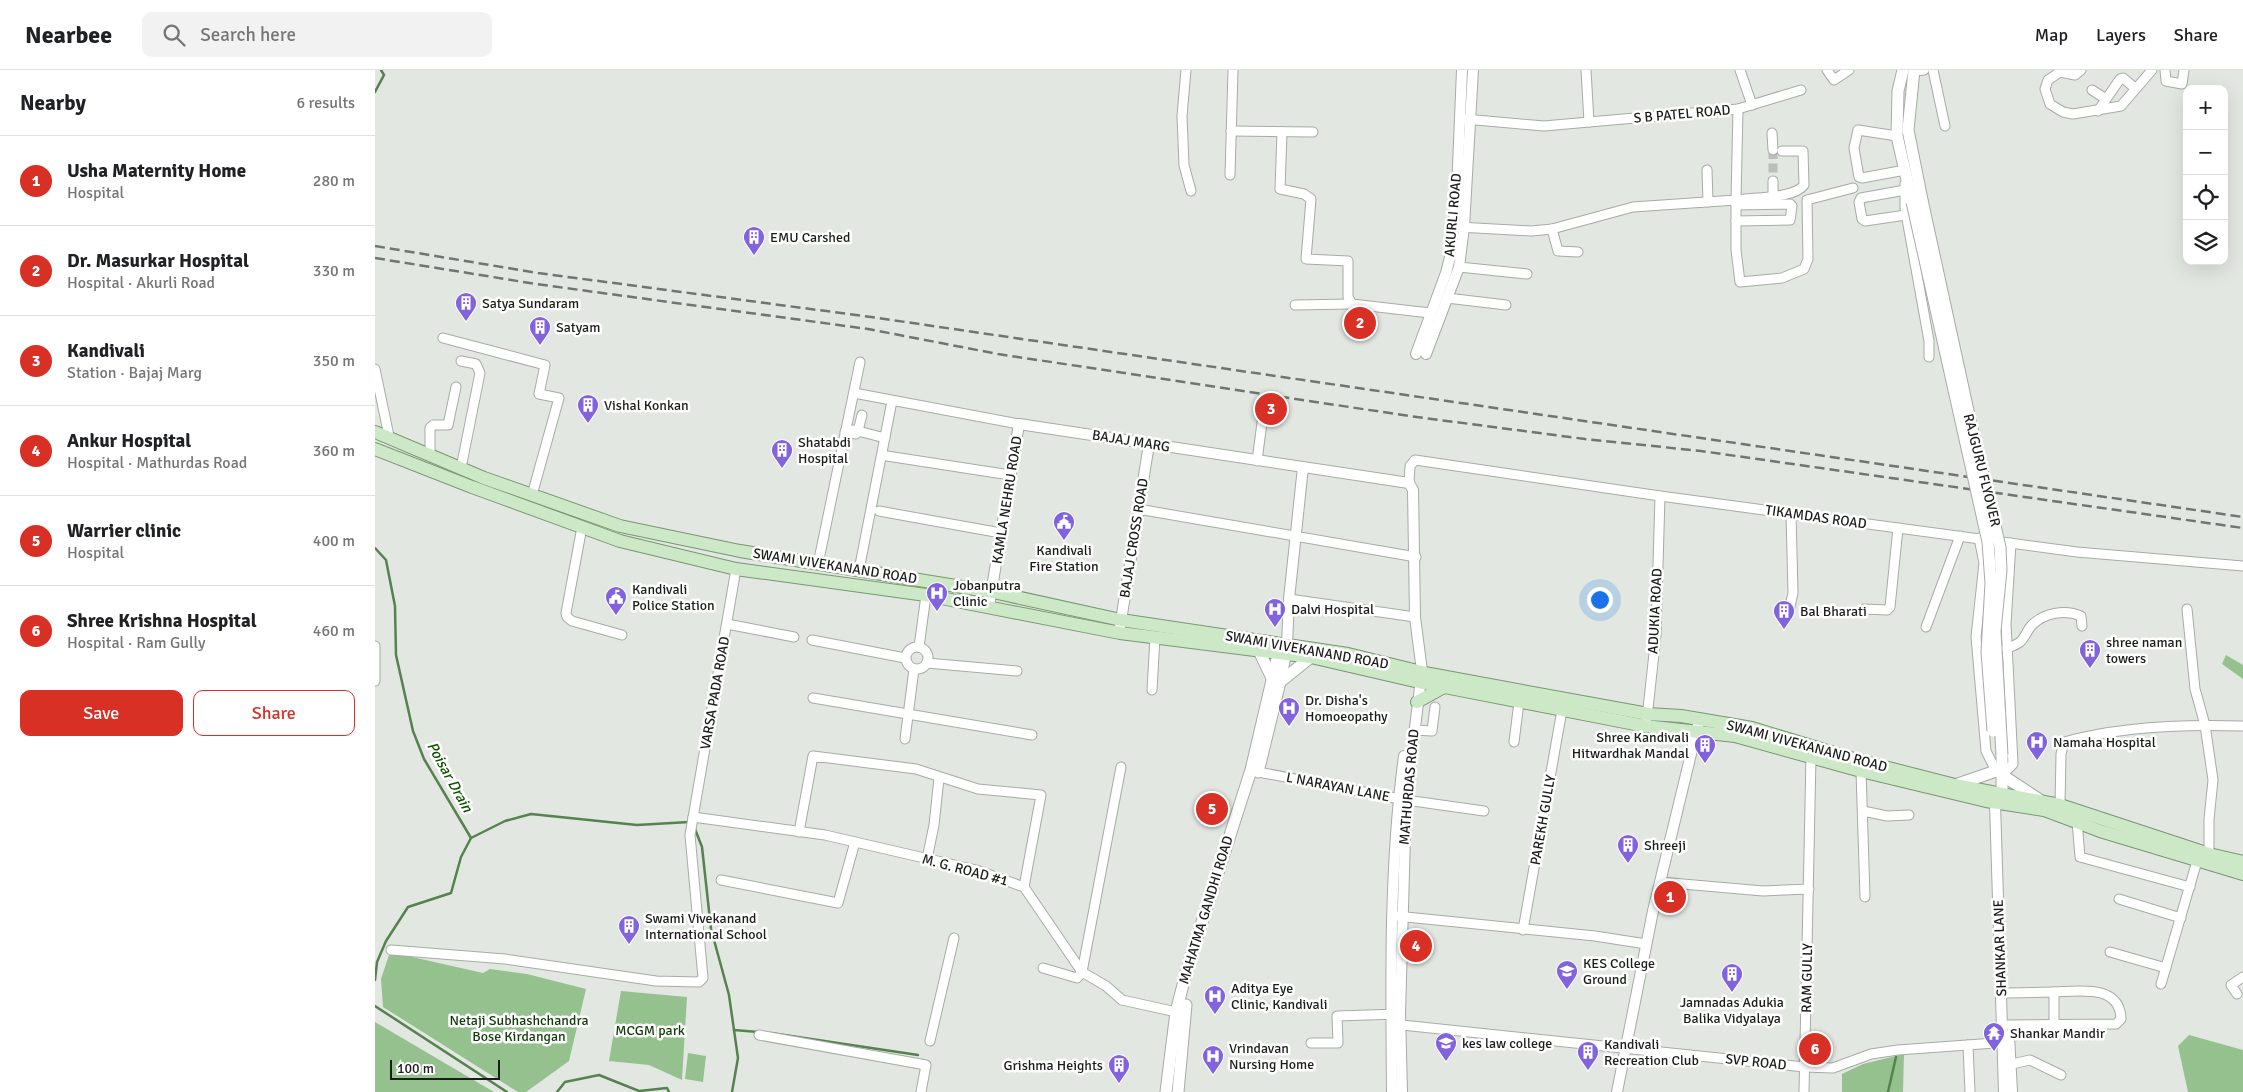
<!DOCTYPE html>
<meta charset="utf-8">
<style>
:root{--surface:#fff;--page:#f2f2f2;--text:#202124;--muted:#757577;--line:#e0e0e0;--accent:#d93025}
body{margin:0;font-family:Signika,sans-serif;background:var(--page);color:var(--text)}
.controls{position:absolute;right:15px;top:15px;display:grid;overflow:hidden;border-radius:10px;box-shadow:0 5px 20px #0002}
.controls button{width:45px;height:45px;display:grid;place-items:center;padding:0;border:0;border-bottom:1px solid var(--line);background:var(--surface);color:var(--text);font:25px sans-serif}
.scale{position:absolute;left:15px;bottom:12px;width:110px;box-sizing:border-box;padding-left:5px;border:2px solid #1b1d1b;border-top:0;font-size:14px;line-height:18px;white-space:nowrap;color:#1b1d1b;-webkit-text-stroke:4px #fff;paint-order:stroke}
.you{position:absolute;left:1224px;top:529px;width:18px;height:18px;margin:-12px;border:4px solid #fff;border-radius:50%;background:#1a73e8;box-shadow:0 0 0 8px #1a73e833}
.badge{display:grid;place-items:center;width:32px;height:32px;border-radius:50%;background:var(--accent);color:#fff;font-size:16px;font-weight:700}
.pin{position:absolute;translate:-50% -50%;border:2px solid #fff;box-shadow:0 1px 5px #0006}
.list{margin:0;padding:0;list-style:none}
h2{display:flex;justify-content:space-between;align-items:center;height:65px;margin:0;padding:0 20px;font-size:21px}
h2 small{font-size:16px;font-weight:400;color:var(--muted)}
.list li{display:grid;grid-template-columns:32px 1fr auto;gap:15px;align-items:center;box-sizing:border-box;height:90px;padding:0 20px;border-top:1px solid var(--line)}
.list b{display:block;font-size:19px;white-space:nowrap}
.list p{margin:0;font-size:16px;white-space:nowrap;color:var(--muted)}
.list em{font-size:16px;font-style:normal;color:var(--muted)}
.actions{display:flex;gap:10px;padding:15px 20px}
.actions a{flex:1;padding:11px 0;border:1px solid var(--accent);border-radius:10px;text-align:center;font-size:18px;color:var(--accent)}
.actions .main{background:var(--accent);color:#fff}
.icon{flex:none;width:28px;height:28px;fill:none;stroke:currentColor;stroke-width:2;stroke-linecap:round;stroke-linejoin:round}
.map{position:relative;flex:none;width:1868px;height:1022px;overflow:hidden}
header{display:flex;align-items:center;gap:30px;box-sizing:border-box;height:70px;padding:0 25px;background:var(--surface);border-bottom:1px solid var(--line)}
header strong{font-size:24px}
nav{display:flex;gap:28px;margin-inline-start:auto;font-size:18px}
.search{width:350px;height:45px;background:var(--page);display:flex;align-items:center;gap:12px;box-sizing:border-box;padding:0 18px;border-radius:10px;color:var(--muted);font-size:19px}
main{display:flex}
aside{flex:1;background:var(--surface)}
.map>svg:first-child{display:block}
.green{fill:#95c18e}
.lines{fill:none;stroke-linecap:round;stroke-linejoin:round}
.stream{stroke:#55824e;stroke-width:2.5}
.minor-tunnel{stroke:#babfba;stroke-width:9;stroke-dasharray:9 4.5;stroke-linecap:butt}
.minor-casing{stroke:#a7aba7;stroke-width:11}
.tertiary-casing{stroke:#a7aba7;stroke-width:12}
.secondary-casing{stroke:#a7aba7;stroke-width:13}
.primary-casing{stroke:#789772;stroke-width:14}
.minor{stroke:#fff;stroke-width:9}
.tertiary{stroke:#fff;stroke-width:10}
.secondary{stroke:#fff;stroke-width:11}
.primary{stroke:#cce8c7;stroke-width:12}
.rail{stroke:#717571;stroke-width:2.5;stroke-dasharray:10 5;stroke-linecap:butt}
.secondary-bridge-casing{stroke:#a7aba7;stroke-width:13;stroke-linecap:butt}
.secondary-bridge{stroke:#fff;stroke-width:11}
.labels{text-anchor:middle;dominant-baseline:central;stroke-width:5;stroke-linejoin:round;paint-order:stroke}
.street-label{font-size:14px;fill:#1b1d1b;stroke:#fff}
.poi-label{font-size:14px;fill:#1b1d1b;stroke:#fff;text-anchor:start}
.park-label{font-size:14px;fill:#103c08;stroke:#fff}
.water-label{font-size:15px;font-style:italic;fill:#0f5101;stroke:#fff}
</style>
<header>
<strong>Nearbee</strong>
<div class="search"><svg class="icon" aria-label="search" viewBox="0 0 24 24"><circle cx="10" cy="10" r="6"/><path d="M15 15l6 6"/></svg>Search here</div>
<nav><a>Map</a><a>Layers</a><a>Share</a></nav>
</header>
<main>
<aside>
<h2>Nearby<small>6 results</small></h2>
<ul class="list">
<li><span class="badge">1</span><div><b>Usha Maternity Home</b><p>Hospital</p></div><em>280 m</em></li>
<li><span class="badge">2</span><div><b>Dr. Masurkar Hospital</b><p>Hospital · Akurli Road</p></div><em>330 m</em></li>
<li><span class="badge">3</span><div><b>Kandivali</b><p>Station · Bajaj Marg</p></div><em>350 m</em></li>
<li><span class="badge">4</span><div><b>Ankur Hospital</b><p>Hospital · Mathurdas Road</p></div><em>360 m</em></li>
<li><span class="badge">5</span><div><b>Warrier clinic</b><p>Hospital</p></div><em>400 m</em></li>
<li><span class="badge">6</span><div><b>Shree Krishna Hospital</b><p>Hospital · Ram Gully</p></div><em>460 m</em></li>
</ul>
<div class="actions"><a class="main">Save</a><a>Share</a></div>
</aside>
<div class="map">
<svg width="1868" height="1022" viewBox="0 0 1868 1022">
<rect width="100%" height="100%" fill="#e2e7e2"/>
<!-- green -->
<g class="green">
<path d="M1851,585L1868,595V609L1847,594Z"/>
<path d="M15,882L108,903L115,899L152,904L211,919L194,991L151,1022H143L8,937L6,909Z"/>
<path d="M246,921L312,927L307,1010L274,995L234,991Z"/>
<path d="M0,952L119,1022H0Z"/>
<path d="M1814,965L1868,980V1022H1813L1803,976Z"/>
<path d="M313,983L331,986L328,1012L310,1009Z"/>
<path d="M1529,984L1528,1022H1467V1004L1488,994Z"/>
</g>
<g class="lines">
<!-- stream -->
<g class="stream">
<path d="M0,22L9,5L6,0"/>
<path d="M0,478L11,490L20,536L21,585L38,661L49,689L96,768L86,787L76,823L33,837L11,871L2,892L0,910"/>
<path d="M320,759L327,777L336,859L354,925L363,988L357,1022"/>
<path d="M96,768L130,751L156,744L262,755L314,752"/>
<path d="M0,936L132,1022"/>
<path d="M359,960L383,962"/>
<path d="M396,963L543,985"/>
<path d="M182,1022L190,1012L224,1005L264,1021L292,1018L294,1022"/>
<path d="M1513,1022L1521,987"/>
</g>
<!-- minor-tunnel -->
<path class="minor-tunnel" d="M1398,80V111"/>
<!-- minor casing -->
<g class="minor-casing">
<g id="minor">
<path d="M811,0L807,46L809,95L816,121"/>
<path d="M1211,0L1214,52"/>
<path d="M1365,0L1377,35"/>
<path d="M1452,0L1459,10L1474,0"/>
<path d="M1558,0L1570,56"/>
<path d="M1706,0L1700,5L1685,2L1673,10L1670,19L1675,34L1688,42L1698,44L1746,36L1777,0"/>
<path d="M1790,0L1791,11L1807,14L1809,0"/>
<path d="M1539,1L1549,0"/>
<path d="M1717,20L1731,29"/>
<path d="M1723,41L1745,9L1748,8L1760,18"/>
<path d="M1090,49L1169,56L1214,52L1363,39L1426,20"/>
<path d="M856,61L938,62"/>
<path d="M907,62L905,119L929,124L936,129L931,189L973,191V227L977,234L1055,243"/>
<path d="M1397,63L1398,80"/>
<path d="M1522,66L1483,60L1479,78L1484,107L1487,108L1530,100"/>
<path d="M1407,81H1428L1429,115C1419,129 1378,127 1361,130V180L1365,212L1407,208L1429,199L1433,189L1432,130L1478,118"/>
<path d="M1332,100L1333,132"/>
<path d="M855,105L858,0"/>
<path d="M1398,111V125"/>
<path d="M1530,114V138L1554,271V287"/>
<path d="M1530,120L1486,128L1484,132L1487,149L1490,151L1531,145"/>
<path d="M1361,135L1415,134L1417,136L1415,150L1361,151"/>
<path d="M1083,157L1156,161L1177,159L1258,137L1361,130L1363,39"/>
<path d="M1177,159L1183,181L1203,182"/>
<path d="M1084,197L1152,204"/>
<path d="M1072,228L1131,235"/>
<path d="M920,235L977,234"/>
<path d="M68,268L170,295L164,324L184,328L157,425"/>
<path d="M0,299L14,366"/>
<path d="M479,323L644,354"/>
<path d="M478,360L483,361L487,345"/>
<path d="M470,362L481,364L483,361L510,368"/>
<path d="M55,384V358L58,355H73L81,317"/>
<path d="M512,386L635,405"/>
<path d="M882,391L888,345"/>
<path d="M86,398L105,303L101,294L86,291"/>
<path d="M1034,413L1035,396L1040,390L1285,426L1702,482L1868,496"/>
<path d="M763,439L1041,487"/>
<path d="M504,441L626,463"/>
<path d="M207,457L191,543L192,547L197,551L247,565"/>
<path d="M1604,468L1609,493L1601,567L1611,681L1621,701"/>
<path d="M443,494L485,292"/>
<path d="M484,500L517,331"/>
<path d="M914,529L1040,547"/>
<path d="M1489,539L1512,540L1515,537L1523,458"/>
<path d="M1812,539L1820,619L1830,655L1838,710L1834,749V784"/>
<path d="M1413,545L1418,523L1416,444"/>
<path d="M352,554L419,567"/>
<path d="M1551,557L1585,466"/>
<path d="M437,570L530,588"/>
<path d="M0,576V611"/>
<circle cx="542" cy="588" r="11"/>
<path d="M544,577L551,525"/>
<path d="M1631,579C1635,577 1641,575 1645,572C1650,568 1652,560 1657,555C1669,543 1690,539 1706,546L1707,556"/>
<path d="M552,593L642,601"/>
<path d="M777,620L780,567"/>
<path d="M438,628L657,665"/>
<path d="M1272,648L1281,565L1285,426"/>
<path d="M1039,660L1057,661L1060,637"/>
<path d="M530,669L539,599"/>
<path d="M1139,672L1144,632"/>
<path d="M878,701L1031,730L1109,741"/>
<path d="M1486,701L1490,827"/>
<path d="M1627,705L1638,694L1631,554L1636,473"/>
<path d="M1685,735L1686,684L1689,672C1746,656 1808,654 1868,656"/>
<path d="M1488,741L1512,746L1534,745"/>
<path d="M318,747L450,765L601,800L649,817L707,902L731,916L747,930L806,943"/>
<path d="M1702,751L1705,787L1815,817"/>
<path d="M424,762L438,686L541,699L603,719L666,725L649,817"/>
<path d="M552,789L559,755L564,708"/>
<path d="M346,810L463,833L480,772"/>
<path d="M1285,812L1388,821L1434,819"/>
<path d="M1744,829L1806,848"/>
<path d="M1021,846L1220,866L1271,874"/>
<path d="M1148,860L1187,640"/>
<path d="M16,880L130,889L281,911L324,912L328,908L315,765L361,499"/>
<path d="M1735,882L1791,898"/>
<path d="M668,898L702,908L707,902L746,697"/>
<path d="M1786,914L1822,791"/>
<path d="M1633,923L1679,922"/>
<path d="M1862,924L1856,915L1868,907"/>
<path d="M1027,955L1430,997L1458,998L1496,984L1523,980L1634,972"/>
<path d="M1633,955L1741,954L1746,949C1745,914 1704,921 1679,922V955"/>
<path d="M384,965L551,995L546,1022"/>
<path d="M555,971L579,868"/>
<path d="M936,973H963L962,946L1023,944"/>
<path d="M1593,975L1595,1022"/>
<path d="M1637,994L1655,990L1686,1005"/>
<path d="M1429,1022L1436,687"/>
</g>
</g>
<!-- tertiary casing -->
<g class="tertiary-casing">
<g id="tertiary">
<path d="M1041,284L1071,203L1075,187L1082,120L1087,0"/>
<path d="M1051,284L1084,197L1089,157L1098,0"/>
<path d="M614,536L644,354L1034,413L1038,420L1040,547L1047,601L1031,730L1025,944L1027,1022"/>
<path d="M745,557L774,374"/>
<path d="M912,575L914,529L928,397"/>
<path d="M1620,733L1629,1022"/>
<path d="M1634,965L1637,1022"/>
<path d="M1017,1022C1016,910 1014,797 1029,686"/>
<path d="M1242,1022L1278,841L1324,651"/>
</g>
</g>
<!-- secondary casing -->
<g class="secondary-casing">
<g id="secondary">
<path d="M1528,0L1523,21L1522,66L1537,132"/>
<path d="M1539,0L1533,60L1547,130"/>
<path d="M884,581L897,608"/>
<path d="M905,612L936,587"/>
<path d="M1627,685V733"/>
<path d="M883,702L905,612L912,576"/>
<path d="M1627,705L1665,730"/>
<path d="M1580,715L1621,701"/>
<path d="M791,1022L801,942L812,899L876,700L905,576"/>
<path d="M803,1022L811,935"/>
</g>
</g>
<!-- primary casing -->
<g class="primary-casing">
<g id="primary">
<path d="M0,362L109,408L245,456L365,481L618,522L746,550L973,584L1055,604L1273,644L1306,646L1377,658L1482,690L1580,715L1685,735L1834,784L1868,792"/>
<path d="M0,379L97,417L245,471L361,499L551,525L745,563L936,587L1044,612L1270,656L1360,666L1486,701L1611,731L1669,740L1725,761L1868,804"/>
<path d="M1042,632L1069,617"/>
</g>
</g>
<!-- minor -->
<use href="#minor" class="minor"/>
<!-- tertiary -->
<use href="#tertiary" class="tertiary"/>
<!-- secondary -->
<use href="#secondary" class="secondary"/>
<!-- primary -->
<use href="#primary" class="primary"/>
<!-- rail -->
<g class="rail">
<path d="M0,176L163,203L496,247L1868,447"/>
<path d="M0,188L161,214L493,259L623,284L1034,346L1210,369L1326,381L1868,458"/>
</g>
<!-- secondary-bridge casing -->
<g class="secondary-bridge-casing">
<g id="secondary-bridge">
<path d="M1547,130L1595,350L1625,477L1626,500L1620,561L1627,685"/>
<path d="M1537,132L1613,472L1616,513L1612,582L1618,661"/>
</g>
</g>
<!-- secondary-bridge -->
<use href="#secondary-bridge" class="secondary-bridge"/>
</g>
<!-- icons -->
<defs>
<g id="building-pin" transform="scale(1.125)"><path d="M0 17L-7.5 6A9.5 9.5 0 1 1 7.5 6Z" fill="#8163de" stroke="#fff"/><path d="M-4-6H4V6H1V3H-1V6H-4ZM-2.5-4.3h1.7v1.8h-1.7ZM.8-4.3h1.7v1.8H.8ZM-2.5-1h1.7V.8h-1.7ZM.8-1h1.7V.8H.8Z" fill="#fff"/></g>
<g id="civic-pin" transform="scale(1.125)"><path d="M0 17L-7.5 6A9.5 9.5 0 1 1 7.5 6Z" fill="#8163de" stroke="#fff"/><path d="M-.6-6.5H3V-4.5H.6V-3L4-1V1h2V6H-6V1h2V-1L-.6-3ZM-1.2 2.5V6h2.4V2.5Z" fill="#fff"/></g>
<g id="hospital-pin" transform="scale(1.125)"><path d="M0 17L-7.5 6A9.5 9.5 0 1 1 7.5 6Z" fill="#8163de" stroke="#fff"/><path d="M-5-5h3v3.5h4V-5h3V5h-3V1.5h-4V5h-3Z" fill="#fff"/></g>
<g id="university-pin" transform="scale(1.125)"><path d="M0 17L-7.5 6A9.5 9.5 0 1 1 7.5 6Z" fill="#8163de" stroke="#fff"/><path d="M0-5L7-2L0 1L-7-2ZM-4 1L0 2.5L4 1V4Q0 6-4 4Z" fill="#fff"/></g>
<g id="temple-pin" transform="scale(1.125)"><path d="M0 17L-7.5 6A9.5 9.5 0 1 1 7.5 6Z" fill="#8163de" stroke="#fff"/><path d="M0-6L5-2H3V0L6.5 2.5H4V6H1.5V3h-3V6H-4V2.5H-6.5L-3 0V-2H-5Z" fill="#fff"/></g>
</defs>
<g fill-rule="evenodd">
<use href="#building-pin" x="379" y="167"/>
<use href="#building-pin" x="91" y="233"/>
<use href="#building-pin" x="165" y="257"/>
<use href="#building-pin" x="213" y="335"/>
<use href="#building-pin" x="407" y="380"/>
<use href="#civic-pin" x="689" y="452"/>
<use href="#hospital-pin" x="562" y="523"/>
<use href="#civic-pin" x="241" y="527"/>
<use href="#hospital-pin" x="900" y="539"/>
<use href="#building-pin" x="1409" y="541"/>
<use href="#building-pin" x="1715" y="580"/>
<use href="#hospital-pin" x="914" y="638"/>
<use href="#hospital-pin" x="1662" y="672"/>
<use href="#building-pin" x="1330" y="675"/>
<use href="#building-pin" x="1253" y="775"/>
<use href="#building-pin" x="254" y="856"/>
<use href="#university-pin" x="1192" y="901"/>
<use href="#building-pin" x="1357" y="904"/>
<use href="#hospital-pin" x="840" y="926"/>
<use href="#temple-pin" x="1619" y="963"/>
<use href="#university-pin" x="1071" y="973"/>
<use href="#building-pin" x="1213" y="982"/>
<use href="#hospital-pin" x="838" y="986"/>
<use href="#building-pin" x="744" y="995"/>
</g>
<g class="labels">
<!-- street labels -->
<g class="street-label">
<text transform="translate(1307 44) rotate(-5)">S B PATEL ROAD</text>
<text transform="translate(1078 145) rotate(-85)">AKURLI ROAD</text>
<text transform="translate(756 371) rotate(9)">BAJAJ MARG</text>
<text transform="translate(1607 400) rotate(76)">RAJGURU FLYOVER</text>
<text transform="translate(632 430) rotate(-81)">KAMLA NEHRU ROAD</text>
<text transform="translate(1441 447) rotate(8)">TIKAMDAS ROAD</text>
<text transform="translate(759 468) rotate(-81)">BAJAJ CROSS ROAD</text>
<text transform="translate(460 496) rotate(9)">SWAMI VIVEKANAND ROAD</text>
<text transform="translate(1280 541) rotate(-87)">ADUKIA ROAD</text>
<text transform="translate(932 580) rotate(10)">SWAMI VIVEKANAND ROAD</text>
<text transform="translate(340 623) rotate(-80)">VARSA PADA ROAD</text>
<text transform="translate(1432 676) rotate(15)">SWAMI VIVEKANAND ROAD</text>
<text transform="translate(963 717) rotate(11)">L NARAYAN LANE</text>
<text transform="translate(1034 717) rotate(-85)">MATHURDAS ROAD</text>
<text transform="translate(1168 750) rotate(-80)">PAREKH GULLY</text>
<text transform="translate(590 800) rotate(15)">M. G. ROAD #1</text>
<text transform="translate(831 840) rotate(-73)">MAHATMA GANDHI ROAD</text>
<text transform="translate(1625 878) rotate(-92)">SHANKAR LANE</text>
<text transform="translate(1432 908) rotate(-89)">RAM GULLY</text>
<text transform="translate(1381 992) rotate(6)">SVP ROAD</text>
</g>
<!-- poi labels -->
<g class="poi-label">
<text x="395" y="167">EMU Carshed</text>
<text x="107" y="233">Satya Sundaram</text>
<text x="181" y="257">Satyam</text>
<text x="229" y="335">Vishal Konkan</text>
<text x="423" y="372">Shatabdi<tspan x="423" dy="16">Hospital</tspan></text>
<text x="689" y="480" text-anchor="middle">Kandivali<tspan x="689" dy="16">Fire Station</tspan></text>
<text x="578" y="515">Jobanputra<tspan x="578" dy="16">Clinic</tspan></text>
<text x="257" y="519">Kandivali<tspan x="257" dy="16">Police Station</tspan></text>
<text x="916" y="539">Dalvi Hospital</text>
<text x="1425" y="541">Bal Bharati</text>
<text x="1731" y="572">shree naman<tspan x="1731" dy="16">towers</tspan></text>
<text x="930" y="630">Dr. Disha's<tspan x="930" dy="16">Homoeopathy</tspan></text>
<text x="1314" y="667" text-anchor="end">Shree Kandivali<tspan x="1314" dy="16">Hitwardhak Mandal</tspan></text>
<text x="1678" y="672">Namaha Hospital</text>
<text x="1269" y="775">Shreeji</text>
<text x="270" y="848">Swami Vivekanand<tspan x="270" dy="16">International School</tspan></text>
<text x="1208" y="893">KES College<tspan x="1208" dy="16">Ground</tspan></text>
<text x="856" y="918">Aditya Eye<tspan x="856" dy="16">Clinic, Kandivali</tspan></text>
<text x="1357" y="932" text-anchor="middle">Jamnadas Adukia<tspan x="1357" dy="16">Balika Vidyalaya</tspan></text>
<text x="1635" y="963">Shankar Mandir</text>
<text x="1087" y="973">kes law college</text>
<text x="1229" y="974">Kandivali<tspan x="1229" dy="16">Recreation Club</tspan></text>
<text x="854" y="978">Vrindavan<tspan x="854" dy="16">Nursing Home</tspan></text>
<text x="728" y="995" text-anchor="end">Grishma Heights</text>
</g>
<!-- park labels -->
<g class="park-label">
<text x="144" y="950">Netaji Subhashchandra<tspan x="144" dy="16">Bose Kirdangan</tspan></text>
<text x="275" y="960">MCGM park</text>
</g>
<!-- water labels -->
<g class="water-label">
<text transform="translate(75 707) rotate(61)">Poisar Drain</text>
</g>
</g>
</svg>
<div class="controls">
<button>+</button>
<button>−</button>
<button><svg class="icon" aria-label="locate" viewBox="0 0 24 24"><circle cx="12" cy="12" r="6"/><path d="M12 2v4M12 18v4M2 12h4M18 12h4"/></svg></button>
<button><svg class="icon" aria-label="layers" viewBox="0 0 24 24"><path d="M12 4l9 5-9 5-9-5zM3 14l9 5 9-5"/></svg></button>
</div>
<div class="scale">100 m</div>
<div class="you"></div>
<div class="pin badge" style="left:1295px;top:827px">1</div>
<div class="pin badge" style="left:985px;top:253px">2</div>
<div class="pin badge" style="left:896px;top:339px">3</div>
<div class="pin badge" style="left:1041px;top:876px">4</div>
<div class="pin badge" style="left:837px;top:739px">5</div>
<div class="pin badge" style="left:1440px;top:979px">6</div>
</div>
</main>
